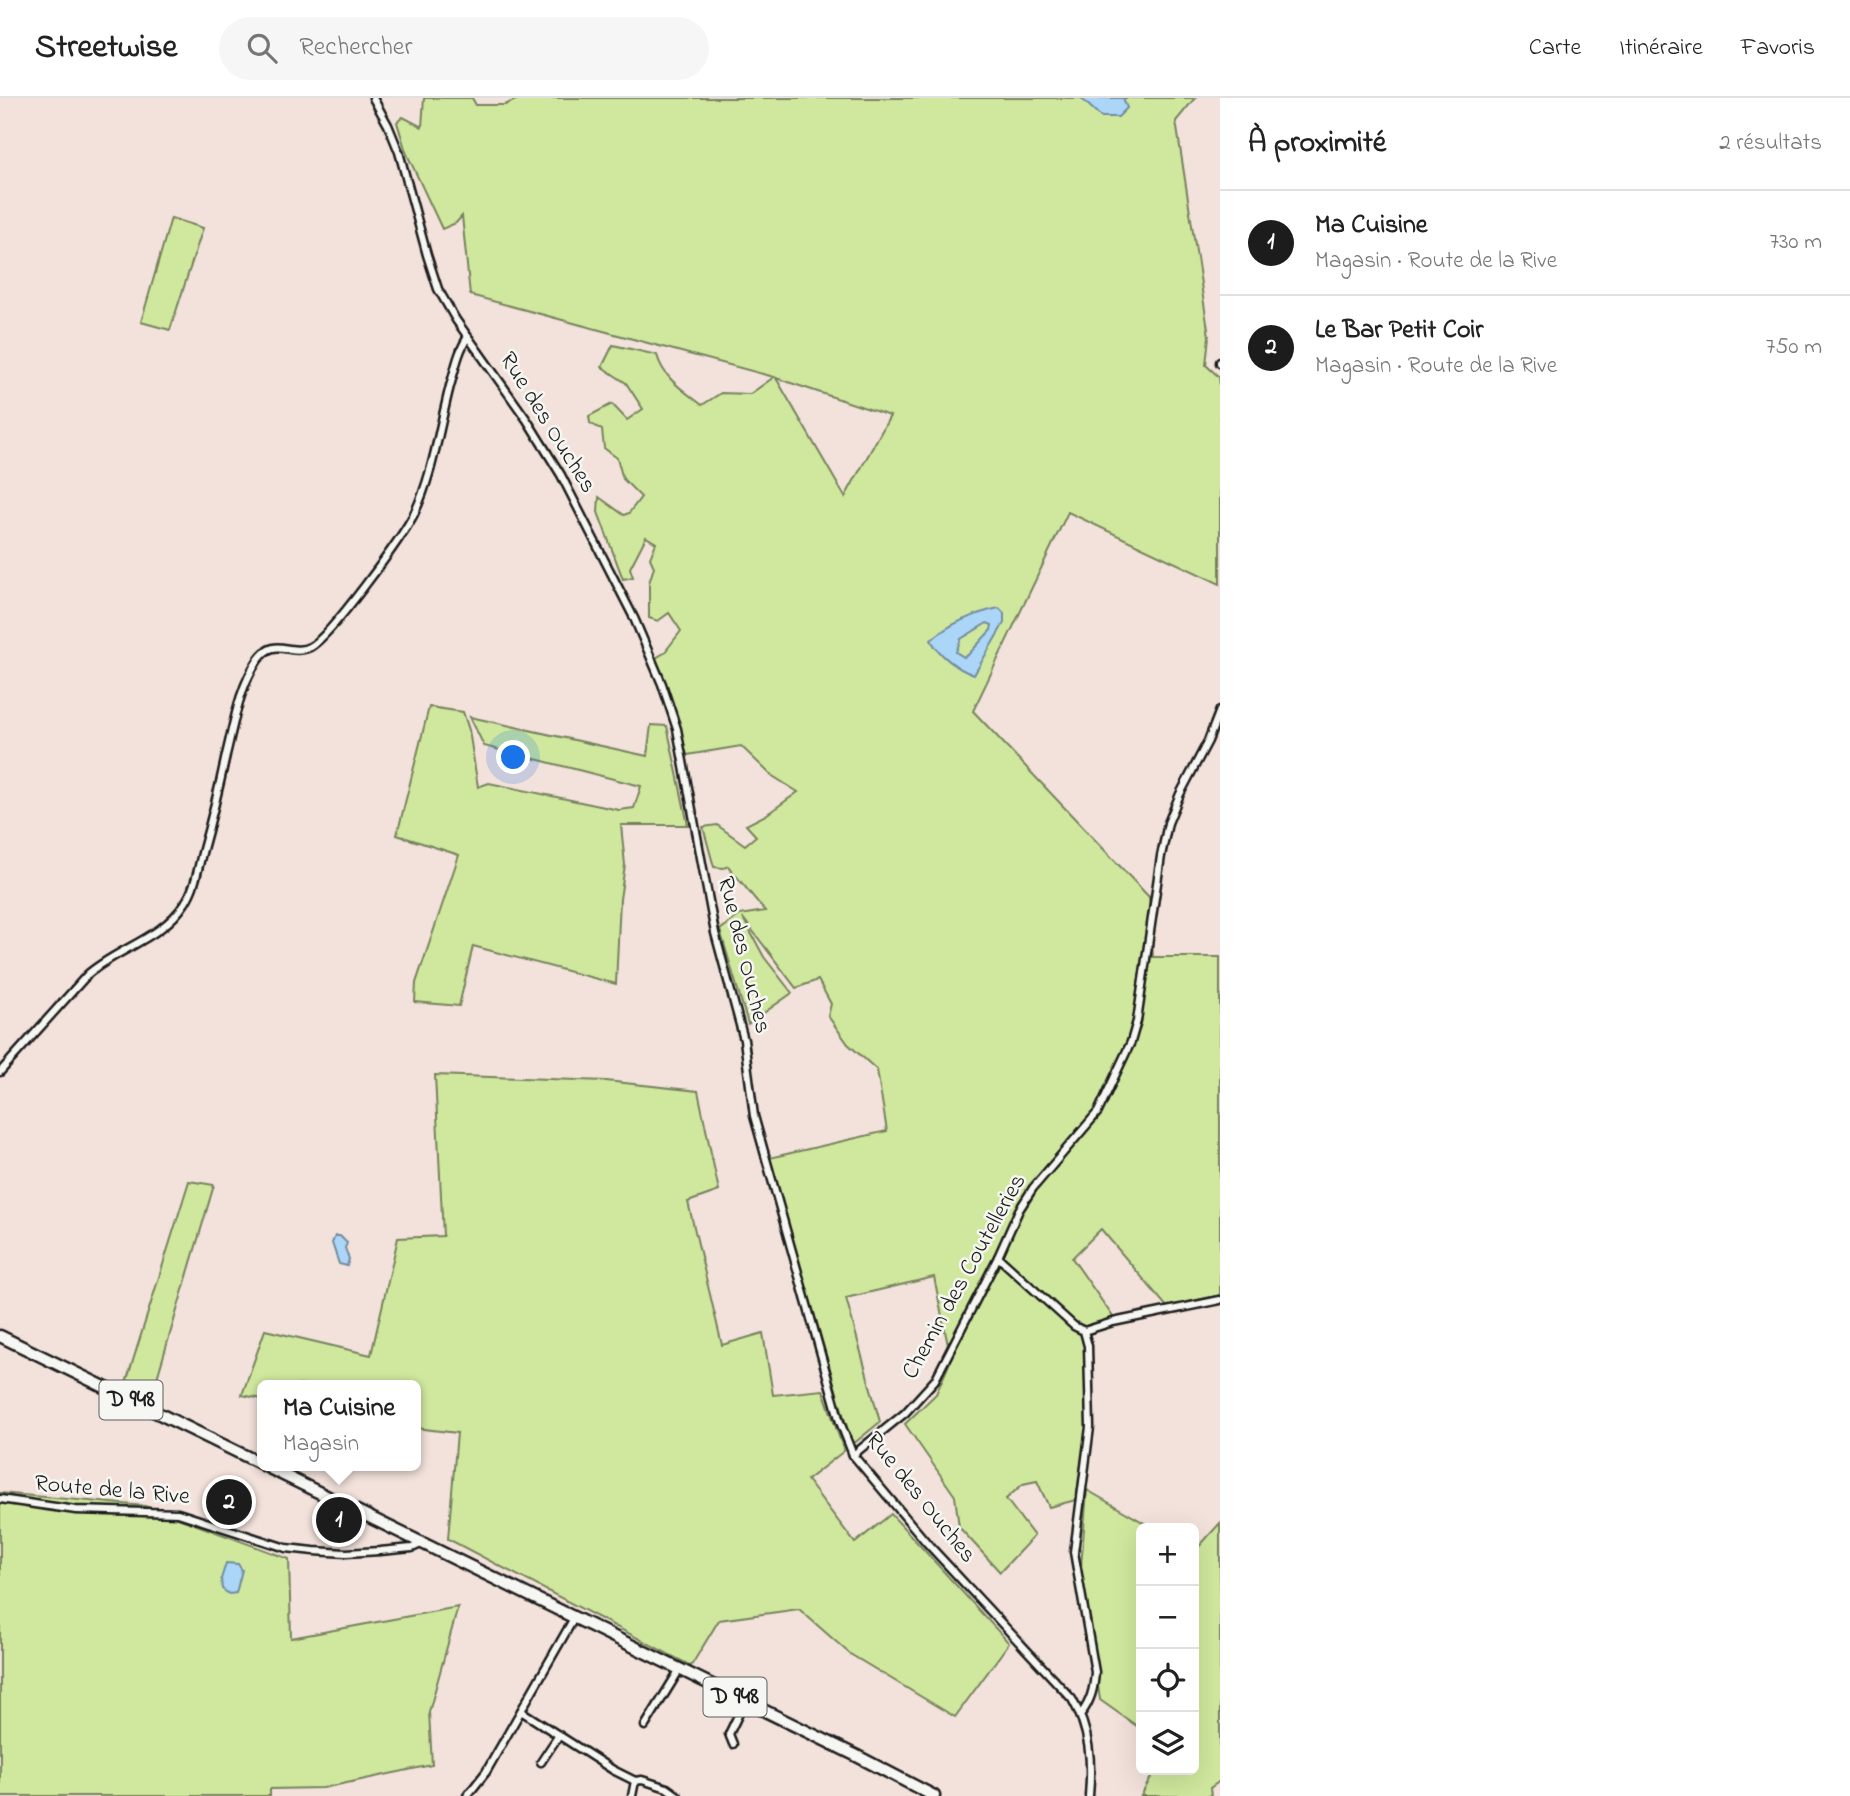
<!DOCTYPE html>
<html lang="fr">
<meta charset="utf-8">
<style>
:root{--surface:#fff;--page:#f6f6f6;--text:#222;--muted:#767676;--line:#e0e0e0;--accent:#1c1c1c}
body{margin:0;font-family:"Indie Flower",sans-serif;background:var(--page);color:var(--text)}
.controls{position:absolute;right:21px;bottom:21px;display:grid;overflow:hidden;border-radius:10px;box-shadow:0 7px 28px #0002}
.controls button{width:63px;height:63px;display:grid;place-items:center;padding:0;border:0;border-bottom:2px solid var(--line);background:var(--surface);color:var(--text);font:35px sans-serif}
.you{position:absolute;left:514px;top:660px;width:24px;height:24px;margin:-18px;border:5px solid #fff;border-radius:50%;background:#1a73e8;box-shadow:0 0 0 10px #1a73e833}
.badge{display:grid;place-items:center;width:46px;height:46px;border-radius:50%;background:var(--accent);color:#fff;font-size:23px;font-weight:700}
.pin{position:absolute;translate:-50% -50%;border:4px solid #fff;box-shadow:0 2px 7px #0006}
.popup{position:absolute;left:257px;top:1282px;width:164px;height:91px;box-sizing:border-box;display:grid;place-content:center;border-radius:10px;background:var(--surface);filter:drop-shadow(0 2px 5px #0005);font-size:23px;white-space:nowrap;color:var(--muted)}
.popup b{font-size:26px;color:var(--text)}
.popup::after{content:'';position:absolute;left:50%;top:100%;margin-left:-14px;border:14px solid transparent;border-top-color:var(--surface)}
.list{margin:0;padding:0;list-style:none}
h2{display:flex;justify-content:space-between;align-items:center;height:91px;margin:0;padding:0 28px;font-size:30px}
h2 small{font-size:23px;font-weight:400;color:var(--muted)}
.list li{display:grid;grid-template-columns:46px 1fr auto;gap:21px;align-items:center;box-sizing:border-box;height:105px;padding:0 28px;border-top:2px solid var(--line)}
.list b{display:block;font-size:26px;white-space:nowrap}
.list p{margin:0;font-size:23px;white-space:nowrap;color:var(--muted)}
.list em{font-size:23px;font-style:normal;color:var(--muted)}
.icon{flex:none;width:38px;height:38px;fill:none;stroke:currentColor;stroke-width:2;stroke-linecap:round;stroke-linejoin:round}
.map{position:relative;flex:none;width:1220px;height:1698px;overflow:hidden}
header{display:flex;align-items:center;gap:42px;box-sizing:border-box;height:98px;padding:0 35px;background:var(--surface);border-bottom:2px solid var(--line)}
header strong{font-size:33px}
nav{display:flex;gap:38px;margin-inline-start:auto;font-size:24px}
.search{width:490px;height:63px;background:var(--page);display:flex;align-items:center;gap:18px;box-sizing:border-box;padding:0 24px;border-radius:38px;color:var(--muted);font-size:26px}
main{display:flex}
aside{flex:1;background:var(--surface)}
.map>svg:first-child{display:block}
.green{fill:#d0e89e;stroke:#76825d;stroke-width:2;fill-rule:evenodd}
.water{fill:#abd6f7;stroke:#728c9f;stroke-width:2;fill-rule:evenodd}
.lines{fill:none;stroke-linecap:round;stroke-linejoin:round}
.minor-casing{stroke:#1c1c1c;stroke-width:11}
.primary-casing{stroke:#1c1c1c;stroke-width:15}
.minor{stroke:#f6f6f2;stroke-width:6}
.primary{stroke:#f6f6f2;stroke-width:10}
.labels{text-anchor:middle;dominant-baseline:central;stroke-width:5;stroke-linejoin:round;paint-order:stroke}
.shield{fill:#f6f6f2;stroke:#5d5d5c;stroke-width:2}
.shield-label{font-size:23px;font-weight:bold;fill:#1c1c1c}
.street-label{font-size:24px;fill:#1c1c1c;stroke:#f6f6f2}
</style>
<header>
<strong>Streetwise</strong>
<div class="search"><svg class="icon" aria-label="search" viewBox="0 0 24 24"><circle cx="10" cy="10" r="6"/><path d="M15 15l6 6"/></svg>Rechercher</div>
<nav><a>Carte</a><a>Itinéraire</a><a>Favoris</a></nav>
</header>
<main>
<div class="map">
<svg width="1220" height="1698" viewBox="0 0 1220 1698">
<rect width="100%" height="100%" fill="#f3e2db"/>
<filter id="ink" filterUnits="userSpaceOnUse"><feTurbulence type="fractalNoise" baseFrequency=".0143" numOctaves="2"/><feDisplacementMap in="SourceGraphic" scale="14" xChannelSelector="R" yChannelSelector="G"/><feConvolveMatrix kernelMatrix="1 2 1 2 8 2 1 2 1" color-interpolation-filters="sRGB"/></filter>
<g filter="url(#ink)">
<!-- green -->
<g class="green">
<path d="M424,0H472L476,7H505L520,0H1195L1176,23L1209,238L1206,267L1219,279L1220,289V486L1068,414L973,613L1149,799L1153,859H1220V1197L1167,1209L1101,1131L1072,1160L1113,1219L1085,1238L1088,1324L1076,1402L1049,1409L1037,1383L1023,1386L1006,1401L1034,1438L1000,1474L959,1429L955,1398L905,1326L936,1296L951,1262L934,1179L846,1200L880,1324L852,1347L769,1060L887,1033L877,972L848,946L828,918L831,906L818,882L796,890L743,820L764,859L792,895L748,926L720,832L740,817L765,813L728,768L724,770L714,769L703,729L717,727L745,747L756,738L746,727L766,717L798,694L771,677L741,648L687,657L679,626L656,560L664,555L681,533L669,515L658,523L649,520V485L654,469L650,460L656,445L646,439L630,470L633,479L623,481L598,414L599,399L624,417L629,415L641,399L623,381L617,360L604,350L602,332L590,325L589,318L612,306L627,322L643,311L626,285L602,269L613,247L657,257C663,280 683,292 702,307L721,295L750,296L774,279L470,197L462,118L456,125L442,131L406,54L397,24L403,19L422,29ZM776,280L890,318L845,399Z"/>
<path d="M171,120L203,130L170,232L141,224Z"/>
<path d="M429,609L463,614L469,632L478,689L489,685L619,712L634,710L641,688L484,648L470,619L647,658L651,627L667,628L688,727H621L625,767L620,801L616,886L473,848L459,908L415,904L416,885L459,757L397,737Z"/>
<path d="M435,977L606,983L698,993L719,1093L688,1104L722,1247L763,1235L773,1297L823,1292L844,1353L807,1382L855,1445L891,1416L1009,1545L955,1619L850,1556L799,1511L719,1522L691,1568L448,1441L457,1335L416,1330V1287H262V1301L242,1297L265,1232L371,1257L398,1140L443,1138Z"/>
<path d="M189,1083L214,1087L152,1297L126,1285Z"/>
<path d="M1087,1392L1153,1430H1141V1631L1100,1602L1081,1469Z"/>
<path d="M0,1395L145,1408L289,1461L291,1540L458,1509L429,1614L432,1667L323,1690L270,1691V1698H0Z"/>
<path d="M1220,1425V1683L1210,1690L1211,1698H1141L1155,1672H1194V1454Z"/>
</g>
<!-- water -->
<g class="water">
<path d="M1081,0H1123L1127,10L1118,19H1101Z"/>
<path d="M999,510L1004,515V525L974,577C957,571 939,557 931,542C949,526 975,515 999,510ZM987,525L992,527L991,532L968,557L964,559L956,554L961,541Z"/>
<path d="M335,1138H340L347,1145L345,1150L349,1161L347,1168L339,1166L332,1145Z"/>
<path d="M226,1465L238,1466L242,1472L236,1495L229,1496L222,1491L221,1481Z"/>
</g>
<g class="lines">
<!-- minor casing -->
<g class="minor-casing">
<g id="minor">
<path d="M373,0L388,27L399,54L427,157L438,191L456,222L527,322L561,377L634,520L662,586L677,631L715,835L744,942L754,1018L840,1324L853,1357L927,1445L1072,1601C1090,1632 1092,1663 1089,1698"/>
<path d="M1220,264V265"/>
<path d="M0,974L88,876C118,850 163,840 185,805C195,790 198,771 202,755C211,723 219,690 226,657C234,625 239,590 258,562C275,537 290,559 310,549C330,539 403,438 414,416C433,377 439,330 450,288C455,272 458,253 468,239"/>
<path d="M998,1159L1074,1228L1084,1233L1113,1224L1220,1202"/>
<path d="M853,1357L905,1315L935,1282L998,1159L1019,1112L1033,1090L1098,1014L1131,944L1137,923L1161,758L1168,725L1180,696L1208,643L1220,612"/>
<path d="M0,1401L76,1412L178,1415L286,1450L314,1453L346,1455L380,1453L412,1450L423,1445"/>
<path d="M521,1613L613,1672L635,1683L642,1682L667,1690L678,1698"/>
<path d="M1081,1616C1091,1603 1094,1590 1095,1574L1074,1454L1090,1329L1088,1248L1084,1233"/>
<path d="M645,1628L680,1571"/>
<path d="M733,1646L729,1636L745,1603"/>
<path d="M541,1664L559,1637"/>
<path d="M467,1698L486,1674L574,1520"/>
<path d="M632,1698L635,1683"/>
</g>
</g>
<!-- primary casing -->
<g class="primary-casing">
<g id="primary">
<path d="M0,1238L262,1366"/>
<path d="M265,1368L855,1657L934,1698"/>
</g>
</g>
<!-- minor -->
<use href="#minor" class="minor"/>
<!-- primary -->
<use href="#primary" class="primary"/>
</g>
</g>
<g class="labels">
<!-- shield labels -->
<g class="shield">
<rect x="99.5" y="1282.5" width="63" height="39" rx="5"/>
<rect x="703.5" y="1579.5" width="63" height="39" rx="5"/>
</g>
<g class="shield-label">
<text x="131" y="1302">D 948</text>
<text x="735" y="1599">D 948</text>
</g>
<!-- street labels -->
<g class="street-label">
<text transform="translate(547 325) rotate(58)">Rue des Ouches</text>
<text transform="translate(743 857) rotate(76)">Rue des Ouches</text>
<text transform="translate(965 1179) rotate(-61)">Chemin des Coutelleries</text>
<text transform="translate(112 1393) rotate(5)">Route de la Rive</text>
<text transform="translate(920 1400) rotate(51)">Rue des Ouches</text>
</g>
</g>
</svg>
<div class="controls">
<button>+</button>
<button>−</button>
<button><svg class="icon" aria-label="locate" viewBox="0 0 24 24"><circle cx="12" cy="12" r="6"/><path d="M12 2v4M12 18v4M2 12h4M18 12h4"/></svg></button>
<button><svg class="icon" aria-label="layers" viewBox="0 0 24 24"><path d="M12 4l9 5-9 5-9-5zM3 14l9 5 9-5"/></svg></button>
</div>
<div class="you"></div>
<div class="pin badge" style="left:339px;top:1422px">1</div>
<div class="popup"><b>Ma Cuisine</b>Magasin</div>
<div class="pin badge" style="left:229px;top:1404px">2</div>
</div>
<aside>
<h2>À proximité<small>2 résultats</small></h2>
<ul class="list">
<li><span class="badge">1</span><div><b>Ma Cuisine</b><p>Magasin · Route de la Rive</p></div><em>730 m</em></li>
<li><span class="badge">2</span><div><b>Le Bar Petit Coir</b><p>Magasin · Route de la Rive</p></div><em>750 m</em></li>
</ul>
</aside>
</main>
